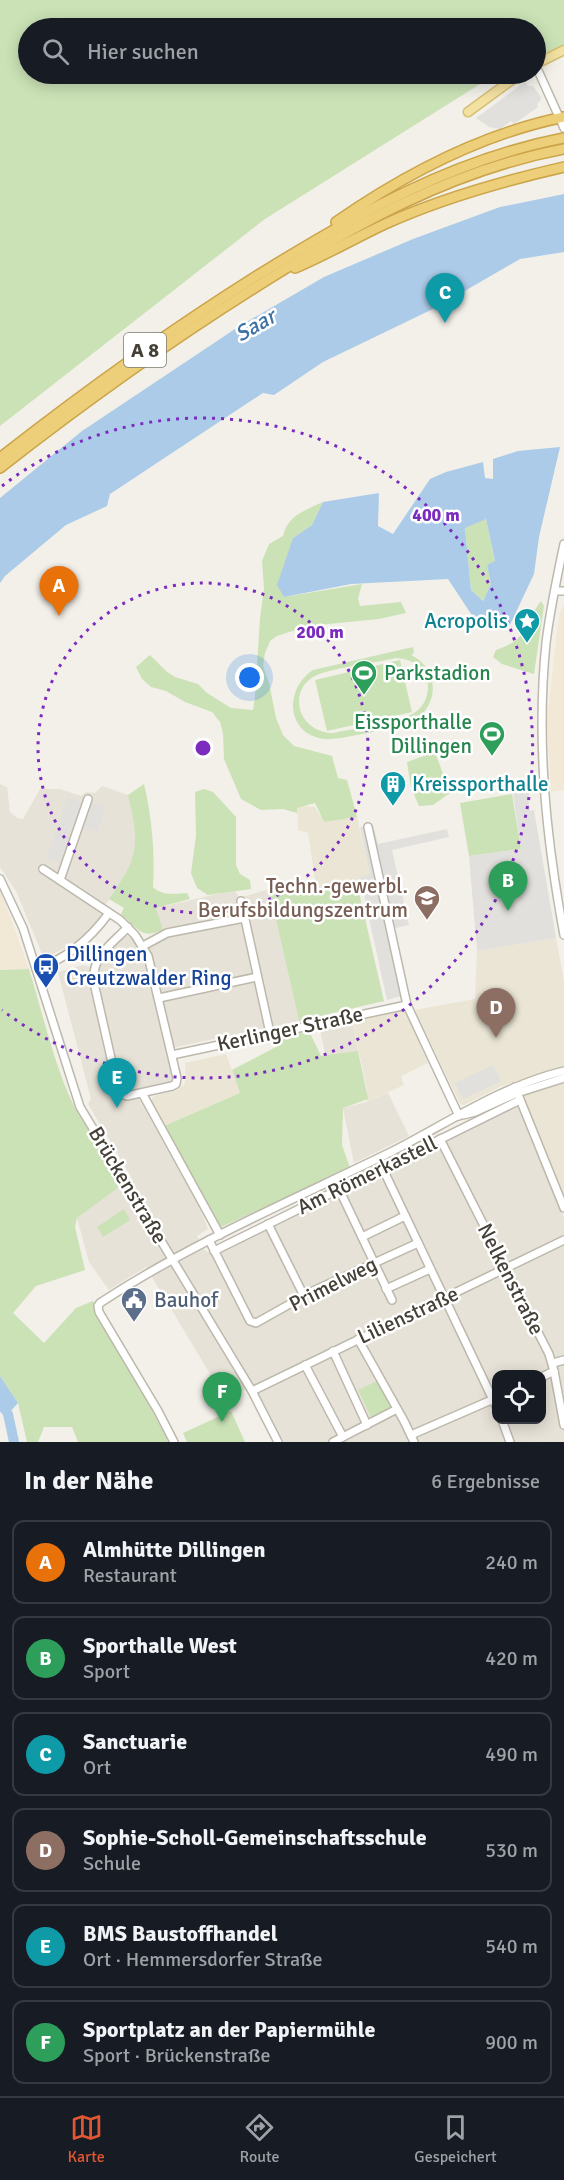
<!DOCTYPE html>
<html lang="de">
<meta charset="utf-8">
<style>
:root{--surface:#171b24;--page:#20242c;--text:#f1f3f6;--muted:#9ea1a6;--line:#363941;--accent:#e15731}
body{margin:0;font-family:Signika,sans-serif;background:var(--page);color:var(--text)}
.controls{position:absolute;right:18px;bottom:18px;display:grid;overflow:hidden;border-radius:12px;box-shadow:0 3px 15px #0003}
.controls button{width:54px;height:54px;display:grid;place-items:center;padding:0;border:0;border-bottom:2px solid var(--line);background:var(--surface);color:var(--text);font:30px sans-serif}
.you{position:absolute;left:250px;top:678px;width:21px;height:21px;margin:-15px;border:4px solid #fff;border-radius:50%;background:#1a73e8;box-shadow:0 0 0 9px #1a73e833}
.badge{display:grid;place-items:center;width:39px;height:39px;border-radius:50%;background:var(--accent);color:#fff;font-size:20px;font-weight:700}
.pin{position:absolute;translate:-50% -50px;filter:drop-shadow(0 2px 3px #0008)}
.pin::after{content:'';position:absolute;top:32px;width:21px;height:18px;background:inherit;clip-path:polygon(0 0,100% 0,50% 100%)}
.list{margin:0;padding:0;list-style:none}
h2{display:flex;justify-content:space-between;align-items:center;height:78px;margin:0;padding:0 24px;font-size:26px}
h2 small{font-size:20px;font-weight:400;color:var(--muted)}
.list li{display:grid;grid-template-columns:39px 1fr auto;gap:18px;align-items:center;box-sizing:border-box;height:84px;margin:0 12px 12px;padding:0 12px;border:2px solid var(--line);border-radius:12px}
.list b{display:block;font-size:22px;white-space:nowrap}
.list p{margin:0;font-size:20px;white-space:nowrap;color:var(--muted)}
.list em{font-size:20px;font-style:normal;color:var(--muted)}
.icon{flex:none;width:33px;height:33px;fill:none;stroke:currentColor;stroke-width:2;stroke-linecap:round;stroke-linejoin:round}
.map{position:relative;flex:none;width:564px;height:1442px;overflow:hidden}
.search{position:absolute;background:var(--surface);box-shadow:0 3px 15px #0003;left:18px;right:18px;top:18px;height:66px;display:flex;align-items:center;gap:15px;box-sizing:border-box;padding:0 21px;border-radius:33px;color:var(--muted);font-size:22px}
.sheet{height:654px;background:var(--surface)}
nav{display:flex;justify-content:space-around;align-items:center;box-sizing:border-box;height:84px;border-top:2px solid var(--line);background:var(--surface);font-size:16px;color:var(--muted)}
nav a{display:grid;justify-items:center;gap:3px}
nav .on{color:var(--accent)}
.map>svg:first-child{display:block}
.residential{fill:#e6e2d7;fill-rule:evenodd}
.commercial{fill:#f2e8d6}
.education{fill:#eae5d4}
.green{fill:#cbe2b6;fill-rule:evenodd}
.parking{fill:#e1e0dd}
.water{fill:#accbe8;fill-rule:evenodd}
.lines{fill:none;stroke-linecap:round;stroke-linejoin:round}
.river{stroke:#accbe8;stroke-width:10}
.minor-casing{stroke:#bdb8ac;stroke-width:10}
.major-casing{stroke:#d6bf73;stroke-width:11}
.highway-casing{stroke:#cba44a;stroke-width:12}
.minor{stroke:#fff;stroke-width:7}
.major{stroke:#f3e1a1;stroke-width:8}
.highway{stroke:#edce79;stroke-width:9}
.ring{fill:none;stroke:#7b2cbf;stroke-width:3;stroke-dasharray:3 6}
.labels{text-anchor:middle;dominant-baseline:central;stroke-width:5;stroke-linejoin:round;paint-order:stroke}
.shield{fill:#fff;stroke:#7d7a74;stroke-width:1.5}
.shield-label{font-size:20px;font-weight:bold;fill:#454138}
.culture-label{font-size:21px;fill:#0d838f;stroke:#fff;text-anchor:end}
.leisure-label{font-size:21px;fill:#27864d;stroke:#fff;text-anchor:start}
.education-label{font-size:21px;fill:#785e54;stroke:#fff;text-anchor:end}
.transit-label{font-size:21px;fill:#164399;stroke:#fff;text-anchor:start}
.street-label{font-size:21px;fill:#454138;stroke:#fff}
.service-label{font-size:21px;fill:#4e5e75;stroke:#fff;text-anchor:start}
.water-label{font-size:22px;font-style:italic;fill:#3d72a5;stroke:#fff}
.centre{fill:#7b2cbf;stroke:#fff;stroke-width:3}
.ring-label{font-size:18px;text-anchor:middle;font-weight:bold;fill:#7b2cbf;stroke:#fff;stroke-width:5;stroke-linejoin:round;paint-order:stroke}
</style>
<div class="map">
<svg width="564" height="1442" viewBox="0 0 564 1442">
<rect width="100%" height="100%" fill="#f2f0e9"/>
<!-- residential -->
<g class="residential">
<path d="M0,784L7,787L10,812L17,818L23,819L40,789H60L81,796L86,792L95,793L102,786L128,795L136,828V849L125,876L101,911L102,914L95,925L80,940L44,959L17,893L0,867Z"/>
<path d="M269,889L299,1021L167,1049L172,1077V1081L137,1089L139,1099L200,1209L208,1229L197,1236L206,1252L242,1241L517,1106L564,1218V1442H284L254,1385L225,1399L146,1267L109,1290L89,1262L77,1218L118,1188L133,1180L88,1104L91,1099L58,972L83,965L95,968L102,958L126,935L130,937L141,950L165,938L156,908L235,890L239,898ZM496,1374H542V1420H496Z"/>
<path d="M352,1020L358,1051L326,1057L319,1026Z"/>
<path d="M388,1093L409,1136L354,1163L343,1108L367,1102Z"/>
</g>
<!-- commercial -->
<g class="commercial">
<path d="M564,604V790L551,792L547,721L556,639L560,612Z"/>
<path d="M0,892L9,913L29,969L0,970Z"/>
</g>
<!-- education -->
<g class="education">
<path d="M297,806L315,807L324,822L357,817L370,875L360,877L362,887L321,889L316,886L308,833L298,830Z"/>
<path d="M556,938L564,982V1066L501,1086L464,1105L460,1104L415,1010L475,999L477,951Z"/>
<path d="M404,1009L428,1063L401,1076L404,1085L367,1102L365,1090L367,1089L352,1020Z"/>
<path d="M226,1054L240,1093L164,1126L151,1100L154,1096L177,1090L184,1085L186,1079L185,1063Z"/>
<path d="M564,1082V1199L523,1098L524,1095Z"/>
</g>
<!-- green -->
<g class="green">
<path d="M0,0H564V45L536,57V28H28V74H496L265,219L0,426Z"/>
<path d="M323,502L312,525L293,538L284,597L362,584L358,599L360,606L401,602L406,613L379,619L308,626L277,636L270,641L265,653L263,666L269,683L276,718L283,735L294,746L332,756L338,778L347,780L357,817L324,822L315,803L297,808V813L283,809L261,810L241,799L224,759L223,733L220,722L212,712L185,702L166,691L151,687L142,679L136,667L150,655L167,672L175,677L198,684L207,693L231,708L253,710L255,696L260,618L264,589L262,561L269,544L283,536C288,515 304,511 323,502Z"/>
<path d="M486,519L495,562L487,565L491,584L483,601L471,590L465,527Z"/>
<path d="M541,601L544,606L534,674L502,664L493,657L496,650C530,639 523,624 541,601Z"/>
<path d="M413,647L414,653L411,655C439,669 440,703 415,720C401,726 338,741 324,739C286,734 284,689 313,670ZM396,658C409,659 421,664 426,677C431,690 426,706 414,713C399,722 352,729 333,733C299,733 285,690 317,675C336,667 375,663 396,658Z"/>
<path d="M400,660L412,712L327,731L315,680Z"/>
<path d="M435,752L450,793L433,805L419,806L411,787L407,762Z"/>
<path d="M144,784C152,817 155,853 153,887C162,896 175,894 187,893L190,899L156,908L163,930C140,940 138,928 121,914L124,908L109,899C139,856 140,845 128,795Z"/>
<path d="M204,789L213,792L236,817V865L240,874L250,880L251,889L208,895L197,888L191,873L196,835L195,792Z"/>
<path d="M512,794L521,849L469,856L460,803Z"/>
<path d="M316,886L321,889L358,888L384,1001L299,1021L269,889Z"/>
<path d="M29,969C42,1011 55,1068 74,1106C85,1128 116,1165 118,1188L77,1218L75,1227L85,1270L36,1286L13,1313L44,1343L76,1308L93,1301L169,1442H78L72,1427H44L38,1442H27L18,1403L0,1376V970Z"/>
<path d="M309,1031L321,1056L358,1051L368,1099L343,1108L342,1145L350,1168L219,1228L164,1126L240,1093L232,1070L278,1046L276,1037Z"/>
<path d="M124,1209L130,1220L103,1237L97,1227Z"/>
<path d="M377,1381L391,1407L371,1417L358,1390Z"/>
<path d="M231,1411L245,1442H187L183,1433Z"/>
</g>
<!-- parking -->
<g class="parking">
<path d="M525,82L528,86H533L541,97L540,101L537,104L538,107L514,124L511,121L500,129L489,127L476,118Z"/>
<path d="M532,772V786L528,798L530,811L534,810L556,938L477,951L469,856L521,849L512,786L524,784V779Z"/>
<path d="M68,797L82,802L60,863L47,858Z"/>
<path d="M91,803L106,808L97,832L82,827Z"/>
<path d="M373,825L378,844L447,829L449,837L392,850L409,925L387,930L401,996L387,1000L360,877L370,875L360,827Z"/>
<path d="M493,1065L501,1081L463,1099L455,1083Z"/>
</g>
<!-- water -->
<g class="water">
<path d="M564,194V252L520,259L437,307L323,362L274,395L263,393L110,494L107,506L66,525L5,576L0,583V498L82,431L238,327L324,277L413,239L500,207Z"/>
<path d="M560,447L539,537L534,574L508,629H481L448,579L351,584L284,597L277,585L293,538L312,525L323,502L379,493L378,526L393,534L430,479L446,472L483,462L485,478L493,479V459L518,451ZM486,519L495,561L487,565L491,584L483,601L471,590L465,528Z"/>
<path d="M0,1376L18,1403L8,1414L0,1412Z"/>
</g>
<g class="lines">
<!-- river -->
<path class="river" d="M0,1401L8,1414L14,1442"/>
<!-- minor casing -->
<g class="minor-casing">
<g id="minor">
<path d="M536,66L564,128"/>
<path d="M564,544C557,577 550,610 546,643C536,741 546,838 564,935"/>
<path d="M555,591H564"/>
<path d="M368,827L407,1005L459,1116"/>
<path d="M43,869L120,920L135,935L148,956L177,1078L176,1084L172,1086L127,1096L120,1094L118,1089L94,983C91,956 111,945 128,927"/>
<path d="M0,879L23,928L80,1107L252,1391L278,1442"/>
<path d="M60,880L88,799"/>
<path d="M241,901L270,1033"/>
<path d="M143,946L167,933L244,918"/>
<path d="M36,969C67,959 90,939 109,913"/>
<path d="M159,998L257,977"/>
<path d="M172,1055L407,1005"/>
<path d="M515,1087L564,1208"/>
<path d="M142,1093L220,1235"/>
<path d="M463,1115L475,1112L517,1093L564,1078"/>
<path d="M440,1139L549,1354L554,1371L564,1425"/>
<path d="M382,1167L496,1406"/>
<path d="M339,1189L392,1300"/>
<path d="M268,1224L304,1296"/>
<path d="M362,1237L405,1216"/>
<path d="M209,1240L250,1321L256,1323L313,1291L418,1243"/>
<path d="M214,1251L520,1100"/>
<path d="M386,1289L430,1269"/>
<path d="M358,1339L404,1421L414,1442"/>
<path d="M333,1351L367,1425"/>
<path d="M553,1363L564,1360"/>
<path d="M305,1365L343,1437"/>
<path d="M542,1377L554,1371"/>
<path d="M252,1391L564,1240"/>
<path d="M502,1420L510,1442"/>
<path d="M411,1435L496,1398"/>
<path d="M174,1442L158,1411L99,1312L98,1306L100,1303C191,1243 293,1200 391,1152C448,1123 501,1086 564,1071"/>
<path d="M333,1442L397,1409"/>
</g>
</g>
<!-- major casing -->
<g class="major-casing">
<g id="major">
<path d="M536,64L564,50"/>
<path d="M468,112L520,74"/>
</g>
</g>
<!-- highway casing -->
<g class="highway-casing">
<g id="highway">
<path d="M336,222C405,174 481,134 564,117"/>
<path d="M295,268C326,255 355,238 385,224C442,198 503,181 564,167"/>
<path d="M0,458C84,392 172,329 263,272C357,214 454,159 564,138"/>
<path d="M0,468C82,404 167,343 256,287C352,226 451,170 564,149"/>
</g>
</g>
<!-- minor -->
<use href="#minor" class="minor"/>
<!-- major -->
<use href="#major" class="major"/>
<!-- highway -->
<use href="#highway" class="highway"/>
</g>
<!-- distance rings -->
<g class="ring">
<circle cx="203" cy="748" r="165"/>
<path d="M2 486A330 330 0 1 1 2 1010"/>
</g>
<!-- icons -->
<defs>
<g id="sight-pin" transform="scale(1.35)"><path d="M0 17L-7.5 6A9.5 9.5 0 1 1 7.5 6Z" fill="#0f9aa8" stroke="#fff"/><path d="M0-6L1.8-2.2L6-1.7L2.9 1.2L3.7 5.4L0 3.3L-3.7 5.4L-2.9 1.2L-6-1.7L-1.8-2.2Z" fill="#fff"/></g>
<g id="stadium-pin" transform="scale(1.35)"><path d="M0 17L-7.5 6A9.5 9.5 0 1 1 7.5 6Z" fill="#2e9e5b" stroke="#fff"/><path d="M0-5a6.5 5 0 1 0 0 10a6.5 5 0 1 0 0-10ZM-3.5-1.8h7v3.6h-7Z" fill="#fff"/></g>
<g id="building-pin" transform="scale(1.35)"><path d="M0 17L-7.5 6A9.5 9.5 0 1 1 7.5 6Z" fill="#0f9aa8" stroke="#fff"/><path d="M-4-6H4V6H1V3H-1V6H-4ZM-2.5-4.3h1.7v1.8h-1.7ZM.8-4.3h1.7v1.8H.8ZM-2.5-1h1.7V.8h-1.7ZM.8-1h1.7V.8H.8Z" fill="#fff"/></g>
<g id="school-pin" transform="scale(1.35)"><path d="M0 17L-7.5 6A9.5 9.5 0 1 1 7.5 6Z" fill="#8d6e63" stroke="#fff"/><path d="M0-5L7-2L0 1L-7-2ZM-4 1L0 2.5L4 1V4Q0 6-4 4Z" fill="#fff"/></g>
<g id="bus-pin" transform="scale(1.35)"><path d="M0 17L-7.5 6A9.5 9.5 0 1 1 7.5 6Z" fill="#1a4fb4" stroke="#fff"/><path d="M-5-6H5V4H4V6H2V4H-2V6H-4V4H-5ZM-3.5-4V0h7V-4ZM-3.5 1.2v1.5H-2V1.2ZM2 1.2v1.5H3.5V1.2Z" fill="#fff"/></g>
<g id="civic-pin" transform="scale(1.35)"><path d="M0 17L-7.5 6A9.5 9.5 0 1 1 7.5 6Z" fill="#5c6f8a" stroke="#fff"/><path d="M-.6-6.5H3V-4.5H.6V-3L4-1V1h2V6H-6V1h2V-1L-.6-3ZM-1.2 2.5V6h2.4V2.5Z" fill="#fff"/></g>
</defs>
<g fill-rule="evenodd">
<use href="#sight-pin" x="527" y="621"/>
<use href="#stadium-pin" x="364" y="673"/>
<use href="#stadium-pin" x="492" y="734"/>
<use href="#building-pin" x="393" y="784"/>
<use href="#school-pin" x="427" y="898"/>
<use href="#bus-pin" x="46" y="966"/>
<use href="#civic-pin" x="134" y="1300"/>
</g>
<g class="labels">
<!-- shield labels -->
<rect class="shield" x="124" y="333" width="42" height="34" rx="4.5"/>
<g class="shield-label">
<text x="145" y="350">A 8</text>
</g>
<!-- culture labels -->
<g class="culture-label">
<text x="508" y="621">Acropolis</text>
<text x="412" y="784" text-anchor="start">Kreissporthalle</text>
</g>
<!-- leisure labels -->
<g class="leisure-label">
<text x="384" y="673">Parkstadion</text>
<text x="472" y="722" text-anchor="end">Eissporthalle<tspan x="472" dy="24">Dillingen</tspan></text>
</g>
<!-- education labels -->
<g class="education-label">
<text x="408" y="886">Techn.-gewerbl.<tspan x="408" dy="24">Berufsbildungszentrum</tspan></text>
</g>
<!-- transit labels -->
<g class="transit-label">
<text x="66" y="954">Dillingen<tspan x="66" dy="24">Creutzwalder Ring</tspan></text>
</g>
<!-- street labels -->
<g class="street-label">
<text transform="translate(290 1029) rotate(-12)">Kerlinger Straße</text>
<text transform="translate(367 1175) rotate(-26)">Am Römerkastell</text>
<text transform="translate(128 1185) rotate(59)">Brückenstraße</text>
<text transform="translate(511 1279) rotate(63)">Nelkenstraße</text>
<text transform="translate(333 1284) rotate(-27)">Primelweg</text>
<text transform="translate(408 1315) rotate(-25)">Lilienstraße</text>
</g>
<!-- service labels -->
<g class="service-label">
<text x="154" y="1300">Bauhof</text>
</g>
<!-- water labels -->
<g class="water-label">
<text transform="translate(255 325) rotate(-30)">Saar</text>
</g>
</g>
<circle cx="203" cy="748" r="9" class="centre"/>
<g class="ring-label">
<text x="436" y="521">400 m</text>
<text x="320" y="638">200 m</text>
</g>
</svg>
<div class="controls">
<button><svg class="icon" aria-label="locate" viewBox="0 0 24 24"><circle cx="12" cy="12" r="6"/><path d="M12 2v4M12 18v4M2 12h4M18 12h4"/></svg></button>
</div>
<div class="you"></div>
<div class="pin badge" style="left:59px;top:616px;background:#e8710a">A</div>
<div class="pin badge" style="left:508px;top:911px;background:#2e9e5b">B</div>
<div class="pin badge" style="left:445px;top:323px;background:#0f9aa8">C</div>
<div class="pin badge" style="left:496px;top:1038px;background:#8d6e63">D</div>
<div class="pin badge" style="left:117px;top:1108px;background:#0f9aa8">E</div>
<div class="pin badge" style="left:222px;top:1422px;background:#2e9e5b">F</div>
<div class="search"><svg class="icon" aria-label="search" viewBox="0 0 24 24"><circle cx="10" cy="10" r="6"/><path d="M15 15l6 6"/></svg>Hier suchen</div>
</div>
<section class="sheet">
<h2>In der Nähe<small>6 Ergebnisse</small></h2>
<ul class="list">
<li><span class="badge" style="background:#e8710a">A</span><div><b>Almhütte Dillingen</b><p>Restaurant</p></div><em>240 m</em></li>
<li><span class="badge" style="background:#2e9e5b">B</span><div><b>Sporthalle West</b><p>Sport</p></div><em>420 m</em></li>
<li><span class="badge" style="background:#0f9aa8">C</span><div><b>Sanctuarie</b><p>Ort</p></div><em>490 m</em></li>
<li><span class="badge" style="background:#8d6e63">D</span><div><b>Sophie-Scholl-Gemeinschaftsschule</b><p>Schule</p></div><em>530 m</em></li>
<li><span class="badge" style="background:#0f9aa8">E</span><div><b>BMS Baustoffhandel</b><p>Ort · Hemmersdorfer Straße</p></div><em>540 m</em></li>
<li><span class="badge" style="background:#2e9e5b">F</span><div><b>Sportplatz an der Papiermühle</b><p>Sport · Brückenstraße</p></div><em>900 m</em></li>
</ul>
</section>
<nav>
<a class="on"><svg class="icon" aria-label="map" viewBox="0 0 24 24"><path d="M3 6l6-2 6 2 6-2v14l-6 2-6-2-6 2zM9 4v14M15 6v14"/></svg>Karte</a>
<a><svg class="icon" aria-label="directions" viewBox="0 0 24 24"><path d="M12 3l9 9-9 9-9-9zM9 14v-3h6M13 9l2 2-2 2"/></svg>Route</a>
<a><svg class="icon" aria-label="saved" viewBox="0 0 24 24"><path d="M7 4h10v16l-5-4-5 4z"/></svg>Gespeichert</a>
</nav>
